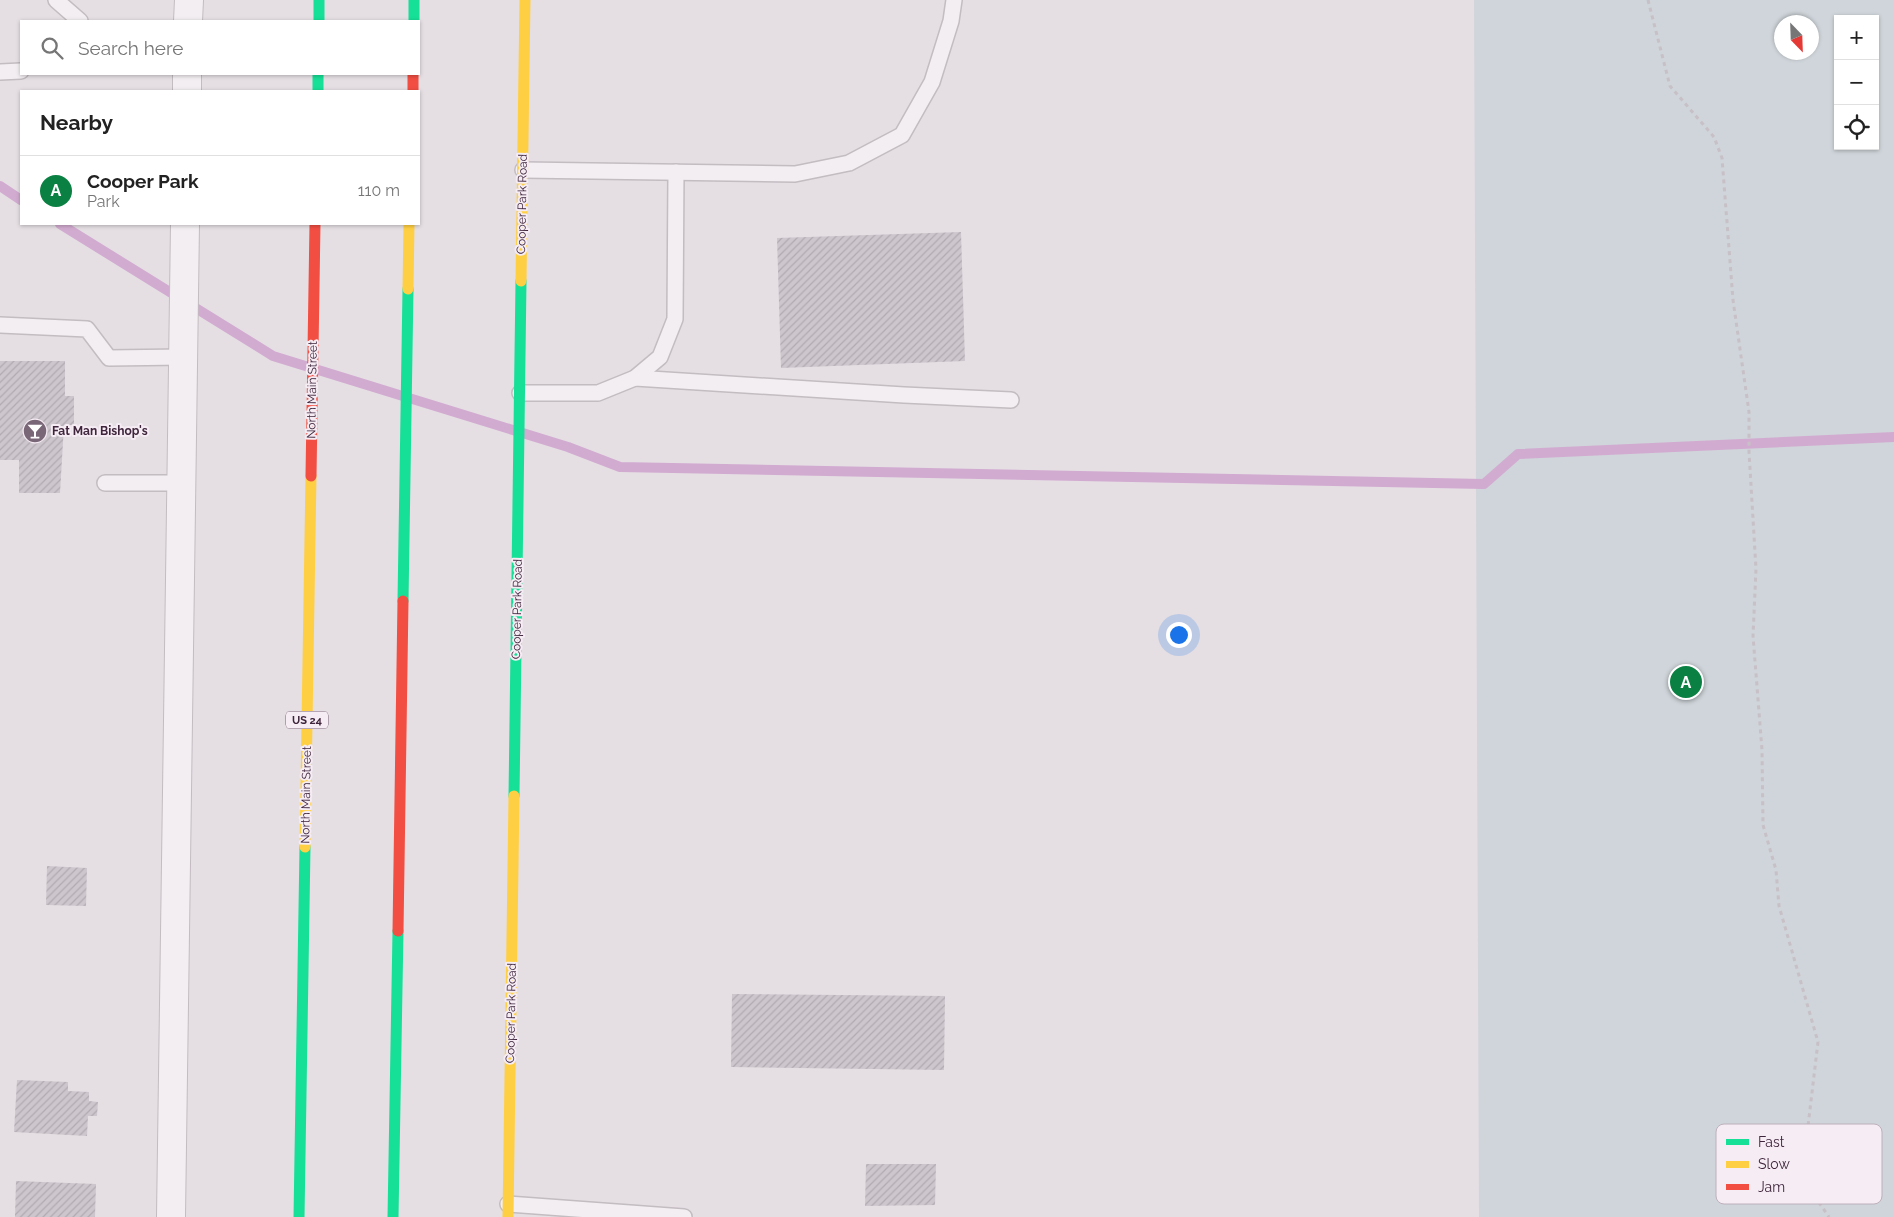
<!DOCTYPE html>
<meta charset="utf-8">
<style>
:root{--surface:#fff;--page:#f6f6f6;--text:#222;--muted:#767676;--line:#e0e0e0;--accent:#0b8043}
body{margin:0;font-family:Raleway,sans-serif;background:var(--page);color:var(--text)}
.controls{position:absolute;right:15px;top:15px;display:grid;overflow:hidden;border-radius:0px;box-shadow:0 1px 4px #0004}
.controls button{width:45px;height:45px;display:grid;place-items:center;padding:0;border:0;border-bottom:1px solid var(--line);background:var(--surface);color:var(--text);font:25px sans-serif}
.compass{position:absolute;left:1774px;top:15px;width:45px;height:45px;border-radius:50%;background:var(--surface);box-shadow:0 1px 4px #0004;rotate:157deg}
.you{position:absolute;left:1178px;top:634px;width:18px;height:18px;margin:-12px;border:4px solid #fff;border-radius:50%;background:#1a73e8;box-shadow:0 0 0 8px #1a73e833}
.badge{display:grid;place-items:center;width:32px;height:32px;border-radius:50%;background:var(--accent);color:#fff;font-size:16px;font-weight:700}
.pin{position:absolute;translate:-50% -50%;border:2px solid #fff;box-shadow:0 1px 5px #0006}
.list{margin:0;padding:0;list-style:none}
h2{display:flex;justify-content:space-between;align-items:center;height:65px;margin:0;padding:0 20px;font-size:21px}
h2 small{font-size:16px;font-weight:400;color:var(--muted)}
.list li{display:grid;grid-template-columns:32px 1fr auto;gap:15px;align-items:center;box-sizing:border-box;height:70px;padding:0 20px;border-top:1px solid var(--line)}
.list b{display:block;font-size:19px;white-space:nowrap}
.list p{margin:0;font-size:16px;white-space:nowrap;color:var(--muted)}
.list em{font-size:16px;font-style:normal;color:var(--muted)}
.icon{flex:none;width:28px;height:28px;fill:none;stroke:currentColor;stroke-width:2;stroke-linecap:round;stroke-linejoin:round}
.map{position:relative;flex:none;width:1894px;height:1217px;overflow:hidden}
.search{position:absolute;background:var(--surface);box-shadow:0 1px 4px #0004;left:20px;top:20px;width:400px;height:55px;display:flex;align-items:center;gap:12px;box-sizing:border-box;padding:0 18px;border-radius:0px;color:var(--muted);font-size:19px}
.panel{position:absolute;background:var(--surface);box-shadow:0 1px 4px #0004;left:20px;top:90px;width:400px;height:135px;border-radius:0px}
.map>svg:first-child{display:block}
.green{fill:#cfd5da;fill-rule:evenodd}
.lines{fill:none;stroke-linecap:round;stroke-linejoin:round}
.stream{stroke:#d2abd1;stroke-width:10}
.building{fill:url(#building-hatch)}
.lane-casing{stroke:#c3bcc1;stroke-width:18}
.street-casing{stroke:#c3bcc1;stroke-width:30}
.path{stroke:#c7c0c6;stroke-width:3;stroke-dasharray:4 4;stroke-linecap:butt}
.lane{stroke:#f2eef1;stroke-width:15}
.street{stroke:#f2eef1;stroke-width:28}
.fast{stroke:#16e098;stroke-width:11}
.slow{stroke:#ffcf43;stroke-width:11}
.jam{stroke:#f24e42;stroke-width:11}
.labels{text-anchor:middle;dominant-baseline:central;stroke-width:4;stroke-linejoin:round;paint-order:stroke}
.shield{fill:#f5ecf4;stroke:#766172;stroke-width:1}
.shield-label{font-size:11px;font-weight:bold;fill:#3f253b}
.street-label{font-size:12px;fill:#3f253b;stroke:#f5ecf4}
.poi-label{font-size:12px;font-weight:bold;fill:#3f253b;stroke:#f5ecf4;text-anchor:start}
.key{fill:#f5ecf4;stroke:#beb0bc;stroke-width:1}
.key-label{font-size:14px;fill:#3f253b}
</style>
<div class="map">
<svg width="1894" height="1217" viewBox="0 0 1894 1217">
<defs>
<pattern id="building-hatch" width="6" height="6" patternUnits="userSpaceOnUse" patternTransform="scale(1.25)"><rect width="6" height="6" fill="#cdc6cc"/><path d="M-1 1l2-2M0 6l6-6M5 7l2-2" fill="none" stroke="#b1aab0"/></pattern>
</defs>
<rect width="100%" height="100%" fill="#e5dfe4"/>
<!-- green -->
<path class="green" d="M1474,0H1894V1217H1479ZM1838,19H1875V146H1838ZM1782,22H1812V52H1782Z"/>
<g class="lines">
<!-- stream -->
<g class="stream">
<path d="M0,186L21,200"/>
<path d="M60,224L273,356L568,447L620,467L1484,484L1518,454L1894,437"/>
</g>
</g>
<!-- building -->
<g class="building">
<path d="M961,232L965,361L781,368L777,238Z"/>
<path d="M0,361H65V396H74V425H64L60,493H19V460H0Z"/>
<path d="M47,866L87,868L86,906L46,905Z"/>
<path d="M732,994L945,996L944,1070L731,1067Z"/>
<path d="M17,1080L68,1082V1091L89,1092V1101L98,1102L97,1116H88L87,1136L14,1132Z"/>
<path d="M866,1164H936L935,1205L865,1206Z"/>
<path d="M16,1181L96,1184L95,1217H15Z"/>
</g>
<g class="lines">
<!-- lane casing -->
<g class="lane-casing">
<g id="lane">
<path d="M56,0L80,21"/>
<path d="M0,72L21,71"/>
<path d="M523,170L795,174L849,163L902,135L932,82L951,21L954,0"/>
<path d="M0,325L87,329L109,358L183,357"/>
<path d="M635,378L904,395L1011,400"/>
<path d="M520,393H598L635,378L660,357L675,319L676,172"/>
<path d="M105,483H181"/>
<path d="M508,1204L684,1217"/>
</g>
</g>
<!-- street casing -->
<g class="street-casing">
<g id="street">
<path d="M188,21L189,0"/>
<path d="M187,91V74"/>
<path d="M171,1217L185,224"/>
</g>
</g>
<!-- path -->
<path class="path" d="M1648,0L1670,86L1714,137L1722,158L1733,300L1749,412V452L1756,569L1753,636L1762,750L1763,825L1776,870L1779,906L1818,1042L1806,1143L1799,1164L1802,1178L1829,1217"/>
<!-- lane -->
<use href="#lane" class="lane"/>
<!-- street -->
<use href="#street" class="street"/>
<!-- fast -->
<g class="fast">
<path d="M319,0V21"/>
<path d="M414,0V21"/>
<path d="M318,74V91"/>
<path d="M403,601L408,289"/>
<path d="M514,796L521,281"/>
<path d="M299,1217L305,847"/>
<path d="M393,1217L398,931"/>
</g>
<!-- slow -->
<g class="slow">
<path d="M521,281L525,0"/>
<path d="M408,289L409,224"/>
<path d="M305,847L311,476"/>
<path d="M508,1217L514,796"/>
</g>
<!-- jam -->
<g class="jam">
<path d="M413,74V91"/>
<path d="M311,476L315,224"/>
<path d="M398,931L403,601"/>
</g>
</g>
<!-- icons -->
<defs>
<g id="bar-disc" transform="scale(1.25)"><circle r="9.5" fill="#796676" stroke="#f5ecf4"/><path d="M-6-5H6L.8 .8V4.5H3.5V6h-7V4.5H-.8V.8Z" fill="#fff"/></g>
</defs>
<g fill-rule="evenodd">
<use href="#bar-disc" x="35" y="431"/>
</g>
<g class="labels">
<!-- shield labels -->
<rect class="shield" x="286" y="711.5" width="42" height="17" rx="4"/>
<g class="shield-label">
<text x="307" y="720">US 24</text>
</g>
<!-- street labels -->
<g class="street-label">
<text transform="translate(522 204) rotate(-89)">Cooper Park Road</text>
<text transform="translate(312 390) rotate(-89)">North Main Street</text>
<text transform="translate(517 609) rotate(-89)">Cooper Park Road</text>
<text transform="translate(306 795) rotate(-89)">North Main Street</text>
<text transform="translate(511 1013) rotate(-89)">Cooper Park Road</text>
</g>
<!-- poi labels -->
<g class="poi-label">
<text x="52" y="431">Fat Man Bishop's</text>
</g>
</g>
<!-- legend -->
<rect x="1716" y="1124" width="166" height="80" rx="8" class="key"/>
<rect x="1726" y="1139" width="23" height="6" fill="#16e098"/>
<rect x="1726" y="1161" width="23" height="7" fill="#ffcf43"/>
<rect x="1726" y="1184" width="23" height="6" fill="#f24e42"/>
<g class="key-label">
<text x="1758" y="1147">Fast</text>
<text x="1758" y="1169">Slow</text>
<text x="1758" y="1192">Jam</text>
</g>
</svg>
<div class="controls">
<button>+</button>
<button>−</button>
<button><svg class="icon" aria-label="locate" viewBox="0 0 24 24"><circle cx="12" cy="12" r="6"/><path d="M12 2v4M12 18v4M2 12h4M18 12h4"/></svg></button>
</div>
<svg class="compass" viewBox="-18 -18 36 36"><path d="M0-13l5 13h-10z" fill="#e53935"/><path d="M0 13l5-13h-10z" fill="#767676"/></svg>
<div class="you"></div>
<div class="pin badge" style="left:1686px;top:682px">A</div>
<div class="search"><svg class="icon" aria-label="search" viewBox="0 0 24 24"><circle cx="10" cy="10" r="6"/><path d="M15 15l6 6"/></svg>Search here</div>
<section class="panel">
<h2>Nearby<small></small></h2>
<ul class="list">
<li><span class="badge">A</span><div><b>Cooper Park</b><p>Park</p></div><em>110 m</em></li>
</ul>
</section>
</div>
